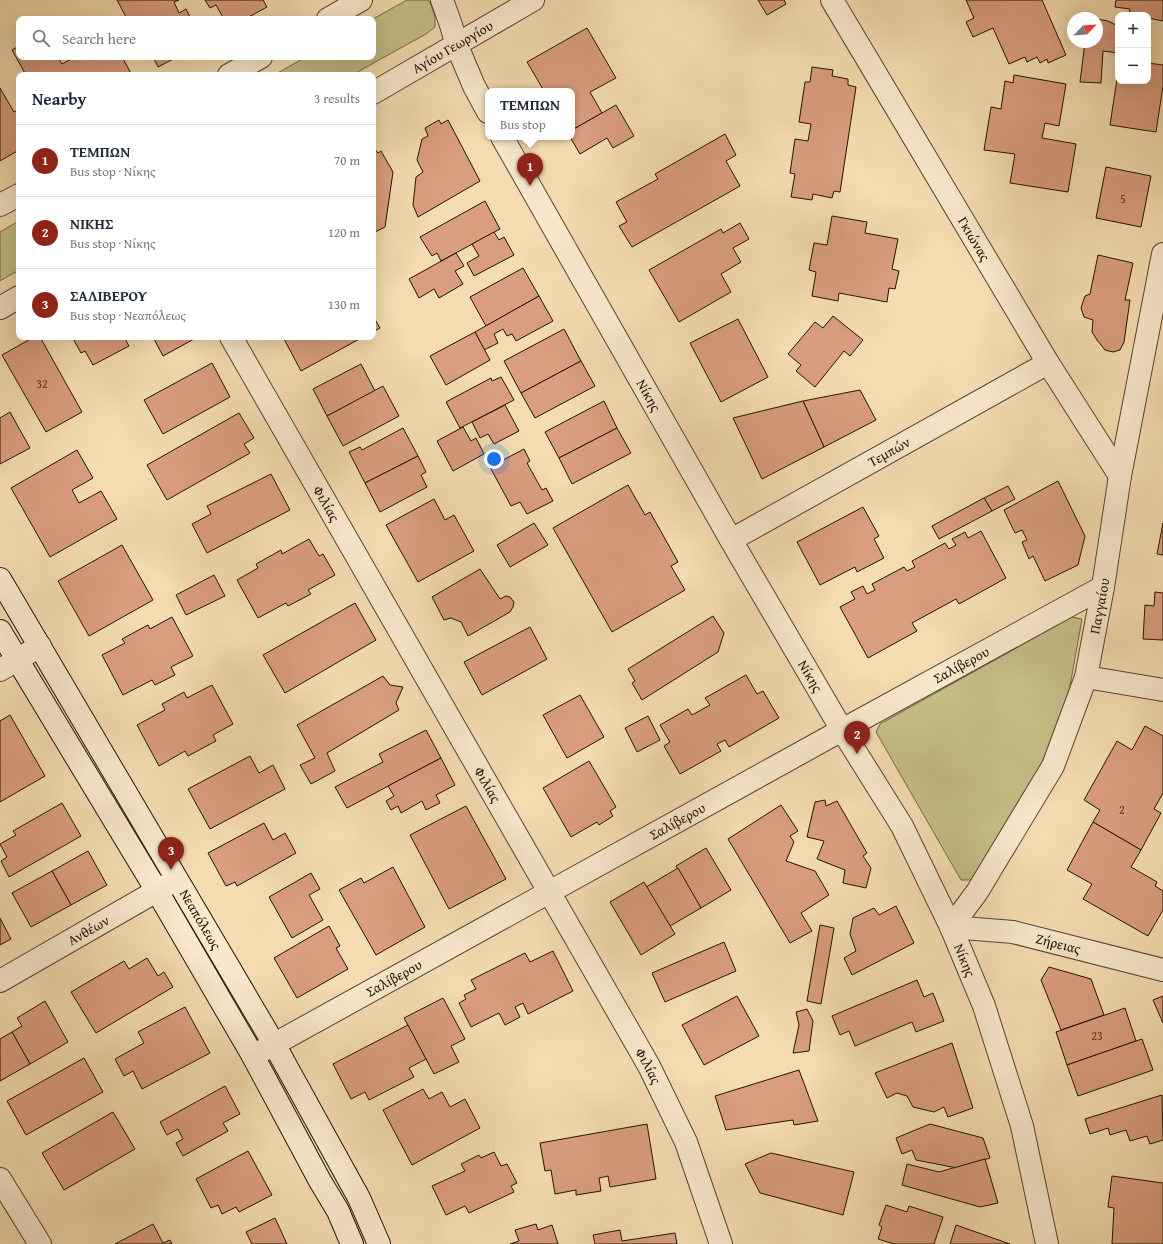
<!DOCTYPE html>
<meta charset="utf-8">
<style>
:root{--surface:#fff;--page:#f6f6f7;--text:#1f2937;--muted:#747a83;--line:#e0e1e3;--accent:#8f2418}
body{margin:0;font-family:"Gentium Book Plus",serif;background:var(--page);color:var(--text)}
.controls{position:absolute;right:12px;top:12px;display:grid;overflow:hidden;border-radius:8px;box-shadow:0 4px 16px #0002}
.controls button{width:36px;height:36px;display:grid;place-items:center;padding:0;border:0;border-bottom:1px solid var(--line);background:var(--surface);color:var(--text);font:20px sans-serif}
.compass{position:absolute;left:1067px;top:12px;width:36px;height:36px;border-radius:50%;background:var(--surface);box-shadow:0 4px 16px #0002;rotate:65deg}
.you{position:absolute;left:494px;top:459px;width:14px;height:14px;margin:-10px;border:3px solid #fff;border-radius:50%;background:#1a73e8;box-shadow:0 0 0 6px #1a73e833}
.badge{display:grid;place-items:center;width:26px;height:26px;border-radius:50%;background:var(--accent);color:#fff;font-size:13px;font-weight:700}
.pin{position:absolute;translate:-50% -33px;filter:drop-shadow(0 1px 2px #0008)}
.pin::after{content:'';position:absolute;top:21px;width:14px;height:12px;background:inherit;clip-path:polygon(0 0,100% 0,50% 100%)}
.popup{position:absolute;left:485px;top:88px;width:90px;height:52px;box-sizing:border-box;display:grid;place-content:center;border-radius:8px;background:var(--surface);filter:drop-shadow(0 1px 3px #0005);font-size:13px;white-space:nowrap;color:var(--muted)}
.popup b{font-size:15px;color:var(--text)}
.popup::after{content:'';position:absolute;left:50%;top:100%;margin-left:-8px;border:8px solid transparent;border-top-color:var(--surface)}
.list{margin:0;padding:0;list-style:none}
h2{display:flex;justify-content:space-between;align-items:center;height:52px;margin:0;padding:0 16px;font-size:17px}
h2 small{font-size:13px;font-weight:400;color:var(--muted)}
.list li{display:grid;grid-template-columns:26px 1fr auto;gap:12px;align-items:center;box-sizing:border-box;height:72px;padding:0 16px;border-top:1px solid var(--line)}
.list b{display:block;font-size:15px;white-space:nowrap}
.list p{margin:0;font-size:13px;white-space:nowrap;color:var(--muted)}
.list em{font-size:13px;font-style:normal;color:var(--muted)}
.icon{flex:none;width:22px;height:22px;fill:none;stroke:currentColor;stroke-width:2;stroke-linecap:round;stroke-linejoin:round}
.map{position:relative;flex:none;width:1163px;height:1244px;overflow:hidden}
.search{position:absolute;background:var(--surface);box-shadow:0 4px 16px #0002;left:16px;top:16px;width:360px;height:44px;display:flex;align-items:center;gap:10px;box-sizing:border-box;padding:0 14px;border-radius:8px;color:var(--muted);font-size:15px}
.panel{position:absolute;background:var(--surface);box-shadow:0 4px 16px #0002;left:16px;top:72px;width:360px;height:268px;border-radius:8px}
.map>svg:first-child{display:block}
.green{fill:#c4be86;stroke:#736845}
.building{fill:#d99d7f;stroke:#221304}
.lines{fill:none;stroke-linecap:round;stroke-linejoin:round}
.street-casing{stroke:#56452f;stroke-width:24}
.secondary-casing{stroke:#221304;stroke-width:24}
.street{stroke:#f8e8cc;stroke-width:22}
.secondary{stroke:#f8e8cc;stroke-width:22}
.labels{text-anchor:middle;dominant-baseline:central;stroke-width:4;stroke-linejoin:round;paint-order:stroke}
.number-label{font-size:12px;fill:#503623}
.street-label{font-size:14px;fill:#221304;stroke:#f8e8cc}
</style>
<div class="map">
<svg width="1163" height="1244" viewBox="0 0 1163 1244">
<rect width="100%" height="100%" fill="#f4dcb0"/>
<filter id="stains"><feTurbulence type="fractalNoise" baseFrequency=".005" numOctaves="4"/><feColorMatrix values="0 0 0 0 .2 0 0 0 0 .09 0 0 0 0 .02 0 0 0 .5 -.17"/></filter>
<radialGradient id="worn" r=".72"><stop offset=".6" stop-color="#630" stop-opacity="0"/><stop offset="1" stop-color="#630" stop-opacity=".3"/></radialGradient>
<!-- green -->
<g class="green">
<path d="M407,0H428L430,2L435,17V27L426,34L352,75H274L306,57H373V19Z"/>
<path d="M19,221V270L0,281V232Z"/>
<path d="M1072,617L1082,619L1068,697L1056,738L978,880H961L876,732L880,724Z"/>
</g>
<!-- building -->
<g class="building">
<path d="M117,0H179L174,2L179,13L186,9L191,19H127Z"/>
<path d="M205,0H263L267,7L245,19H224L216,5L210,8Z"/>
<path d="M758,0H784L786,4L767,15Z"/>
<path d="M966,0H1042L1066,55L1048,63L1047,59L1040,63L1037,57L1027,62L1025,57L1009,64L993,28L973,37L966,22L974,18Z"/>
<path d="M1116,0H1163V21L1148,18V15H1129L1130,9L1115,7Z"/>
<path d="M1097,19L1108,21L1118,26V53L1103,51L1101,83L1080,82L1085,42H1097Z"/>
<path d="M587,28L616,78L590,92L602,113L572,130V91H544L527,62Z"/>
<path d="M19,46V57H58L62,64L75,57H122L132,75H26L12,50Z"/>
<path d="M153,57H177L158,67Z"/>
<path d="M1148,63L1163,65V86L1156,132L1110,125L1118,72V81H1148Z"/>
<path d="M812,67L833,70L832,76L848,79V85L856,87L840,192L834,191L832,198L813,194L812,200L791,197L795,174L790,173L795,139L808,141L811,124L799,122L805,82H810Z"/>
<path d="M1014,75L1066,84L1059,126L1045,123L1042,138L1076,144L1068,192L1010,183L1015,154L984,150L991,107L1001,109L1005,81L1013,83Z"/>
<path d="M0,88L14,112L18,110L19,111V150L0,161Z"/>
<path d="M616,105L634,136L613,148L607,138L580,154L570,137H572V130Z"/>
<path d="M439,120L441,124L448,120L480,181L418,217L413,205L416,177L423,172L417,160L422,139L428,136L425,128Z"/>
<path d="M725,134L736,155L726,161L740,186L632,247L619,226L627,222L616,202L658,179L655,174Z"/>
<path d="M373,147L378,153L381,151L393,172L385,227L373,233Z"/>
<path d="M1106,167L1151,176L1141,227L1096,218Z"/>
<path d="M485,201L500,229L441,261L437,253L432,256L420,237Z"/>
<path d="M832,216L867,222L865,233L898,239L892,269L899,271L895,289L889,288L887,302L839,293L838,301L812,296L816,272L809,270L814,243L827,245Z"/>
<path d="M740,223L749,239L733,248L741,262L721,274L731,292L679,322L649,270L721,229L723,233Z"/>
<path d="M494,232L499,240L504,237L514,255L474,276L467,263L479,256L472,244Z"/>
<path d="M456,253L464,266L455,271L463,284L439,298L434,289L419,298L409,279Z"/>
<path d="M1098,255L1133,263L1125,300H1130L1124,342L1120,350L1113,352L1105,350L1097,340L1092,332L1093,320L1084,317L1081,308L1085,296L1090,294Z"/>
<path d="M523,268L539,296L486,326L470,297Z"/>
<path d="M539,296L553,321L516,341L512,334L507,336L503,329L494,334L498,343L484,350L475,332Z"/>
<path d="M373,316L380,328L373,332Z"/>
<path d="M833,316L863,340L850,356L844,351L815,387L796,371L801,365L788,354L815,322L823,328Z"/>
<path d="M738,319L768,377L721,402L690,343Z"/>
<path d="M564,329L581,361L521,393L504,361Z"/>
<path d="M475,332L490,360L446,385L430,356Z"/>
<path d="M34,337H40L82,412L46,432L2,355Z"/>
<path d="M72,337H124L129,346L93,365L85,351L81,353Z"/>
<path d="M153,337H193L194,339L163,356Z"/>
<path d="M283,337H363L301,371Z"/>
<path d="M581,361L595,386L535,418L521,393Z"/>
<path d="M212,363L230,397L163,434L144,400Z"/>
<path d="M361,364L375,391L327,416L313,389Z"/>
<path d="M501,377L514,400L460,428L446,402L491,378L492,381Z"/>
<path d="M383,386L399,416L343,446L327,416Z"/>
<path d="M860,390L876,420L824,447L803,401Z"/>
<path d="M604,401L617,428L559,458L545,432Z"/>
<path d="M803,401L824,447L762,479L733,418Z"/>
<path d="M505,405L519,431L494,444L488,434L480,438L472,422Z"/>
<path d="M10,412L30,448L0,464V418Z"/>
<path d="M239,413L254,438L244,444L250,453L167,500L147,465Z"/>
<path d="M463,427L471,441L476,438L484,454L453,471L437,441Z"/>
<path d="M403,428L418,456L365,483L349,452L360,447L362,450Z"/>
<path d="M617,428L631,453L572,484L559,458Z"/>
<path d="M524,449L530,461L527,463L542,490L546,488L553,501L527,514L520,502L511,506L490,467Z"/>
<path d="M77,450L93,478L72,490L79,503L101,491L117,519L50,557L11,488Z"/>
<path d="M418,456L426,472L421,475L427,487L380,512L365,483Z"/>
<path d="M271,474L290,510L207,553L192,524L211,514L207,506Z"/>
<path d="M1058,481L1085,536L1078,565L1045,581L1033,556L1029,559L1022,542L1027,540L1022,530L1015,533L1004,510Z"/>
<path d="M628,485L645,515L650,512L678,562L671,566L685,590L612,632L553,528Z"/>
<path d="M1008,486L1015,499L992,511L984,498Z"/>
<path d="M984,498L992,511L939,539L932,526Z"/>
<path d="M434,499L445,520L454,515L474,551L418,582L386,525Z"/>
<path d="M863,507L879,536L874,539L884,558L857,572L855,567L820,585L797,542Z"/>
<path d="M534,523L548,545L510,567L497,545Z"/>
<path d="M1163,523V555L1157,554Z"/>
<path d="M981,531L1006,578L959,604L956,599L912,623L917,631L868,658L840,607L855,599L851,592L863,586L867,594L875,590L872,584L904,567L907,571L915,567L912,561L945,543L949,549L956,545L952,539L965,532L968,538Z"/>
<path d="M309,539L319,556L323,554L335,575L308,590L311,594L288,606L286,603L258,618L237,580L258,568L256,564L281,550L282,554Z"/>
<path d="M122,545L153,600L89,636L58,581Z"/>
<path d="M480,569L500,599L506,596L510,597L514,602L513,607L510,612L468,636L461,622L451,618L444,620L432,597Z"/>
<path d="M214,575L225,596L186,615L176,595Z"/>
<path d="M1155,592L1163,593V640L1143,639L1145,605L1154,606Z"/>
<path d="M355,603L376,640L285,693L263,655Z"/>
<path d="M713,616L724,633L718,652L642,700L632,683L635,681L628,669Z"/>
<path d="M172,617L193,656L171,667L175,675L155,685L152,680L123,695L102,655L125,643L122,639L148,625L150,629Z"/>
<path d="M530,627L547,659L482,695L464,662Z"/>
<path d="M746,675L757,694L763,691L779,718L729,747L725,740L717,744L721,751L680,774L664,746L670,742L660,725L688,709L692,715L710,705L705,698Z"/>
<path d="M383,676L390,685L403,687L396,703L399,710L327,753L335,771L311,784L300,765L315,758L297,725Z"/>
<path d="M212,685L233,724L213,735L216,741L188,756L185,751L159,766L137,725L165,710L162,704L184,692L187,698Z"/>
<path d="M580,695L604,737L567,758L543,715Z"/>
<path d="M10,715L45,776L0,802V721Z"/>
<path d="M648,716L660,740L637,752L625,728Z"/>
<path d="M1145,726L1163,736V793L1154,809L1161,813L1141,850L1093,822L1100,810L1084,800L1117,741L1132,750Z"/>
<path d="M426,730L441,758L347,808L335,787L383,762L379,754Z"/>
<path d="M250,756L259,773L273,765L285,789L210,829L188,789Z"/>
<path d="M441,758L455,785L436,795L440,803L426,810L422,801L401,813L398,806L391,810L386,801L394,796L388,786Z"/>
<path d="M589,761L616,807L610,811L613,816L599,825L597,822L571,837L543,788Z"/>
<path d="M825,800L826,806L837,801L867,853L863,856L871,868L866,888L843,883L845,870L817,859L824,841L807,837L815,802Z"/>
<path d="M62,803L81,836L9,877L1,861L7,857L0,844L16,835L13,831Z"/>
<path d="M781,805L798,831L790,836L794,842L786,861L815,871L829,895L801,913L812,931L790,943L728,839Z"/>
<path d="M466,806L506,879L449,909L410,835Z"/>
<path d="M1093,822L1141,850L1131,867L1157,882L1155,886L1163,891V910L1148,936L1083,899L1092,884L1067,870Z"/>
<path d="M264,823L273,840L285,833L296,853L237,886L235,882L226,886L208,853Z"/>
<path d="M706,848L731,890L701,908L676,866Z"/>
<path d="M88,851L107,885L71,905L52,871Z"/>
<path d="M393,867L425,927L376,955L339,890L361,878L364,883Z"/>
<path d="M678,868L701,908L670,926L646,887Z"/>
<path d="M52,871L71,905L31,927L12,893Z"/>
<path d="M311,873L320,889L309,895L323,920L292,938L269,897Z"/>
<path d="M644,882L675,934L641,955L610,902Z"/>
<path d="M896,906L914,943L852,975L844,958L856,951L850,934L853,918L874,908L879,915Z"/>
<path d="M0,918L11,939L0,945Z"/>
<path d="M820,925L834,928L821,1004L807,1001Z"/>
<path d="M329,926L340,946L336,948L348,969L297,998L274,958Z"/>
<path d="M724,942L736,971L665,1002L652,973Z"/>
<path d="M553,951L573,991L528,1014L523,1003L515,1007L520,1017L505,1025L499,1013L471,1027L459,1003L466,999L464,995L476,989L471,980L525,953L530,962Z"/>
<path d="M147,958L158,976L164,972L173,987L96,1033L71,992L124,961L129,969Z"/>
<path d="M1049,967L1091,979L1104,1015L1061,1030L1041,980Z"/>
<path d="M917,980L924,997L933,993L944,1021L916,1032L912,1022L855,1046L849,1031L840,1035L832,1016Z"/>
<path d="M737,996L759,1036L704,1065L682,1025Z"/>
<path d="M1163,996V1023L1153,1000Z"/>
<path d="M443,998L465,1039L451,1046L459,1062L434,1074L404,1018Z"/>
<path d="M45,1001L68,1042L30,1064L12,1032L22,1026L17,1018Z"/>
<path d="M185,1007L210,1053L142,1089L133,1071L124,1076L115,1059L144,1043L138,1032Z"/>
<path d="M1125,1008L1136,1041L1067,1065L1056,1032Z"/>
<path d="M807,1009L813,1021L809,1051L793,1053L799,1025L796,1012Z"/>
<path d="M408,1025L426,1059L409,1068L414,1077L369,1100L365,1092L351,1099L333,1064Z"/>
<path d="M12,1032L30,1064L0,1081V1039Z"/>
<path d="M1142,1039L1153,1070L1078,1096L1067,1065Z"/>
<path d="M952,1043L973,1108L948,1117L944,1107L934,1112L913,1107L907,1096L897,1093L887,1098L875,1073Z"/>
<path d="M84,1058L103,1092L26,1135L7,1101Z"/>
<path d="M799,1070L818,1121L794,1125L793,1120L726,1130L715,1096Z"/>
<path d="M225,1086L240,1114L223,1123L228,1131L183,1156L176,1143L183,1139L178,1129L167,1135L160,1122Z"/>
<path d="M423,1089L429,1099L442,1092L450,1107L465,1099L480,1128L412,1165L383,1110Z"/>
<path d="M1162,1095L1163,1140L1150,1144L1147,1136L1130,1141L1126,1130L1110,1135L1108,1128L1090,1134L1085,1119Z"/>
<path d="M113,1112L135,1149L64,1190L42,1153Z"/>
<path d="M647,1124L656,1179L610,1187L608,1176L599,1178L601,1191L576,1195V1190L555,1194L551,1170L545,1171L540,1143Z"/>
<path d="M930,1124L983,1138L990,1158L957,1168L916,1160L912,1150L902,1154L896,1138Z"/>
<path d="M248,1151L272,1195L239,1212L236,1207L222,1214L218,1205L211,1208L196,1179Z"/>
<path d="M494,1152L501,1166L507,1164L517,1183L511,1186L514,1192L469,1213L465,1206L446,1215L432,1186L465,1171L461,1164L479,1155L481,1158Z"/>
<path d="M771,1153L854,1172L843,1215L760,1193L745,1164Z"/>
<path d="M985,1159L998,1203L980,1207L902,1185L907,1164L939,1172Z"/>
<path d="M1112,1176L1163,1183V1244H1112L1114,1208L1108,1207Z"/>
<path d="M886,1205L907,1212L909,1206L943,1217L934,1244H894L878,1239L882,1227L879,1225Z"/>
<path d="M275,1218L287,1244H252L246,1232Z"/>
<path d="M153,1224L163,1243L170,1240L172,1244H115Z"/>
<path d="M536,1224L538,1230L552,1225L558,1244H510L519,1241L515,1230Z"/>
<path d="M956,1225L1010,1244H950Z"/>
<path d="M620,1230L622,1241L675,1233L677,1244H595L593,1235Z"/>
</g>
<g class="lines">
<!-- street casing -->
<g class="street-casing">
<g id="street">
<path d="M442,0L451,25L457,46L474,86L488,112"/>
<path id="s1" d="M832,0L1048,363L1120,476"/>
<path d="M328,19L361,0"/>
<path d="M229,75L261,57"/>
<path id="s2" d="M373,93L533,0"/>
<path id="s3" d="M502,137L731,540L842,730L902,826L951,927L984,1006L1022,1126L1047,1244"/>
<path d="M0,205L19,195"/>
<path d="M0,308L19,297"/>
<path id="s4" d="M231,337L649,1066L686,1142L721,1244"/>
<path id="s5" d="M731,540L1048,363"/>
<path d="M0,670L40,646"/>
<path d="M1086,677L1163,690"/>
<path id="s6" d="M951,927L977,892L1053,766L1086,677L1103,587L1120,476L1163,254"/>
<path id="s7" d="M951,927L1013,932L1163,970"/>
<path id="s8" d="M0,981L174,881"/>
<path id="s9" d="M253,1056L842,730L1103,587"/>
<path d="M0,1179L40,1244"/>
</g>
</g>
<!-- secondary casing -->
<g class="secondary-casing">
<g id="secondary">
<path id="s10" d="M0,579L274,1044L359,1198L379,1244"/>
<path d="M0,631L157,891L253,1056L320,1181L338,1211L352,1244"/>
</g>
</g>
<!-- street -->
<use href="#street" class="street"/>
<!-- secondary -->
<use href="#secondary" class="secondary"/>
</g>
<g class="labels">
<!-- number labels -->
<g class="number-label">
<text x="1123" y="198">5</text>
<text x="42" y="383">32</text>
<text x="1122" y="809">2</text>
<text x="1097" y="1035">23</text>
</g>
<!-- street labels -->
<g class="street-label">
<text stroke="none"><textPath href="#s2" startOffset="92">Αγίου Γεωργίου</textPath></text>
<text stroke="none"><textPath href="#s1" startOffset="278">Γκιώνας</textPath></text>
<text stroke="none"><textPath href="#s3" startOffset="297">Νίκης</textPath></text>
<text stroke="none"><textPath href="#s5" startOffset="181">Τεμπών</textPath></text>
<text stroke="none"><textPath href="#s4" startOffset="192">Φιλίας</textPath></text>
<text stroke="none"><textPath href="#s6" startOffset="358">Παγγαίου</textPath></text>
<text stroke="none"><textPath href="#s9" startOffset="809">Σαλίβερου</textPath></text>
<text stroke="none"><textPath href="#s3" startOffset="621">Νίκης</textPath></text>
<text stroke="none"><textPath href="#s4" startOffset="516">Φιλίας</textPath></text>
<text stroke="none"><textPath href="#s9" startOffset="485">Σαλίβερου</textPath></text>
<text stroke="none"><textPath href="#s10" startOffset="395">Νεαπόλεως</textPath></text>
<text stroke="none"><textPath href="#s8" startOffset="102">Ανθέων</textPath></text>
<text stroke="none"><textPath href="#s7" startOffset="109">Ζήρειας</textPath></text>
<text stroke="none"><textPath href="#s3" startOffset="945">Νίκης</textPath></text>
<text stroke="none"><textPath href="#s9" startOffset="161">Σαλίβερου</textPath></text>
<text stroke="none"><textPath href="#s4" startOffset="840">Φιλίας</textPath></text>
</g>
</g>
<rect width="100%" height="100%" filter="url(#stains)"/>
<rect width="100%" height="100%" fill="url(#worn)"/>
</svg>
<div class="controls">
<button>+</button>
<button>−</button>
</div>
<svg class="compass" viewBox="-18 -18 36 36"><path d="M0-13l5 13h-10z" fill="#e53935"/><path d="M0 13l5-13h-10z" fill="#747a83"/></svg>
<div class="you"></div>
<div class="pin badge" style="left:530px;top:186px">1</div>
<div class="popup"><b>ΤΕΜΠΩΝ</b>Bus stop</div>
<div class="pin badge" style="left:857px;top:754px">2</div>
<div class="pin badge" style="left:171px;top:870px">3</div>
<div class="search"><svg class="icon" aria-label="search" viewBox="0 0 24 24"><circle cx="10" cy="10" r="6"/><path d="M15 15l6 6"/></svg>Search here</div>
<section class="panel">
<h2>Nearby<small>3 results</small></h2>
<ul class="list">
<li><span class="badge">1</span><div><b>ΤΕΜΠΩΝ</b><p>Bus stop · Νίκης</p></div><em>70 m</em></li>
<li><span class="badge">2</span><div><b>ΝΙΚΗΣ</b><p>Bus stop · Νίκης</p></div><em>120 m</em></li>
<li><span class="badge">3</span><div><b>ΣΑΛΙΒΕΡΟΥ</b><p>Bus stop · Νεαπόλεως</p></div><em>130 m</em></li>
</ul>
</section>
</div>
